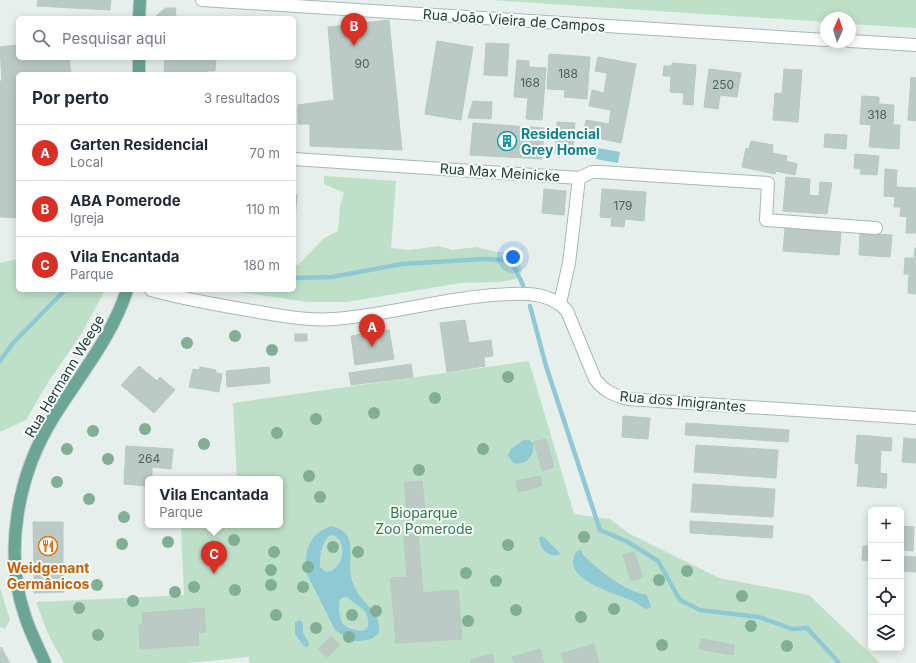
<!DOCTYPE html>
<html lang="pt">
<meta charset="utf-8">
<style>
:root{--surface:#fff;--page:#f6f6f7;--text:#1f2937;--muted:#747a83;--line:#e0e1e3;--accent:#d93025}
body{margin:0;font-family:Inter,sans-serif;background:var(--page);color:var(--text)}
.controls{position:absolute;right:12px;bottom:12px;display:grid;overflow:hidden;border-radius:6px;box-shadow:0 2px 10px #0003}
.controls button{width:36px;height:36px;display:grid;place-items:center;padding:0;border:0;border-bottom:1px solid var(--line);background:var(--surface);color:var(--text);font:20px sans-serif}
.compass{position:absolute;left:820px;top:12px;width:36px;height:36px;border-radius:50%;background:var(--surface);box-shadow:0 2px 10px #0003;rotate:4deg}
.you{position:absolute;left:513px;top:257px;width:14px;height:14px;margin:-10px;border:3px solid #fff;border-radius:50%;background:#1a73e8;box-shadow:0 0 0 6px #1a73e833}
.badge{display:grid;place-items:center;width:26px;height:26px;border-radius:50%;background:var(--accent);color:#fff;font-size:13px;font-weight:700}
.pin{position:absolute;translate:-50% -33px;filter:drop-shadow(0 1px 2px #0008)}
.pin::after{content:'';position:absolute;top:21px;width:14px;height:12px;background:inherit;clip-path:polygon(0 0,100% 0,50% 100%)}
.popup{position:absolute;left:145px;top:476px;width:138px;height:52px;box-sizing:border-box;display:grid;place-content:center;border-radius:6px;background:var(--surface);filter:drop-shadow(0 1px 3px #0005);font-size:13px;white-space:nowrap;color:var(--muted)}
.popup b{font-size:15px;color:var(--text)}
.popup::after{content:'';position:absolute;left:50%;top:100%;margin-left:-8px;border:8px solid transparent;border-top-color:var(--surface)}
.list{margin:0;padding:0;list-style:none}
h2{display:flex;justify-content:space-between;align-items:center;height:52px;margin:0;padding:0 16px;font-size:17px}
h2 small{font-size:13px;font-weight:400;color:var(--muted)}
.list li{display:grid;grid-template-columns:26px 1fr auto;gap:12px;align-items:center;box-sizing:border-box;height:56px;padding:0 16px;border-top:1px solid var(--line)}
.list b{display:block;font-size:15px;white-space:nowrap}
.list p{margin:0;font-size:13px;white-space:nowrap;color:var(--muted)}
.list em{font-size:13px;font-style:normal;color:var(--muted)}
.icon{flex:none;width:22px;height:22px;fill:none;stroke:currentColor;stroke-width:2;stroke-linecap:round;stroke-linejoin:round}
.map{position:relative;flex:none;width:916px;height:663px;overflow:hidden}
.search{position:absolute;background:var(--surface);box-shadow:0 2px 10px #0003;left:16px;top:16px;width:280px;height:44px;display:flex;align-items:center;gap:10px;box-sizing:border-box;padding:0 14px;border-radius:6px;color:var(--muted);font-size:15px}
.panel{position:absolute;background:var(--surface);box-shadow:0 2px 10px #0003;left:16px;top:72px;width:280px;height:220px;border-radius:6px}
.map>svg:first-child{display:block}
.green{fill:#bfe0c8}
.water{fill:#8ec9d4;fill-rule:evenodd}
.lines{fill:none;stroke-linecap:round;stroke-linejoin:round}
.stream{stroke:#8ec9d4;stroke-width:4.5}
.building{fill:#bbcac4;stroke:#b8c9c2}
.minor-casing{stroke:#a8b8b2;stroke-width:14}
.tertiary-casing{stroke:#a8b8b2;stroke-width:14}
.primary-casing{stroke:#c2cac8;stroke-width:14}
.minor{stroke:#fff;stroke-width:12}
.tertiary{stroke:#fff;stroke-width:12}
.primary{stroke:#6aa596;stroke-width:12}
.tree{fill:#80af93}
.labels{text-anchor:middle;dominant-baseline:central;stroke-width:4;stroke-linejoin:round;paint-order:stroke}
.number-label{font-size:12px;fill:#4a645c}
.street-label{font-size:14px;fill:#24423a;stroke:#f7fbf9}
.culture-label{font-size:14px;font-weight:bold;fill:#0d838f;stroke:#f7fbf9;text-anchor:start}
.park-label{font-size:14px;fill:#2d7a4b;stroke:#f7fbf9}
.food-label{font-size:14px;font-weight:bold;fill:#c56008;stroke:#f7fbf9}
</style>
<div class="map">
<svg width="916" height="663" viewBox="0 0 916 663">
<rect width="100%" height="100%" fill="#e6efeb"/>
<!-- green -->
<g class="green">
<path d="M490,0H916V28L850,24V18H826V22Z"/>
<path d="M324,176L396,181L391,248L410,250L439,246L452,250L476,247L497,252L513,253L519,258L522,271L516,279L501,282L461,283L347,302H308L226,290H294V265H298L324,238L338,231L340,206L344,193L324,184Z"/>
<path d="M18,259V290H105L82,333L47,384L26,420L0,432V263Z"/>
<path d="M529,361L574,514L610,519L630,534L719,578L809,595L880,663H249V657L188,663H64L48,634L36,602L184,595L181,527L280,525V479H237L233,403Z"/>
<path d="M0,588L10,620L5,629L0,627Z"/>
</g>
<!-- water -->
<g class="water">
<path d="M598,148L620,152L618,163L596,159Z"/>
<path d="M524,440H529L533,443C535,456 526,466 513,463L508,455L511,449Z"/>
<path d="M331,526C362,533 345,560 353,583C360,605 382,609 379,633L371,639L361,641H352L335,630L307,574C303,551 309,534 331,526ZM330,535C349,536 345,571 326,572L320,567C320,555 321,543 330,535ZM347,597C359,608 370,608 368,627L363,631C341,629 339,622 339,602L341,598Z"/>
<path d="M541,536L544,537L560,553L559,555C547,557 540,549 539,538Z"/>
<path d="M582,550V554C600,571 622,590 647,595L651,607L646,609C641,606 635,602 630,600C615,593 557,578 577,551Z"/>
<path d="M300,620L303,623V633L309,643L308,647L304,646L295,634V622Z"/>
</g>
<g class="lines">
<!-- stream -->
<g class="stream">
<path d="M294,278L332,277L402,264L484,259L505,260L514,267L523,285"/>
<path d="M530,306L546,366L600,530L626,541L658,561L680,600L700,610L759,617L792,629L807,628L839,663"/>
<path d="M0,361L13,343L65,290"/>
</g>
</g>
<!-- building -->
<g class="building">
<path d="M38,0H111L110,10L37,6Z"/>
<path d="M166,8H176L175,16L189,18H156L157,15Z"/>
<path d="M389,20L402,150L310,146V124H298V105L334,100L328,27Z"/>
<path d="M437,41L473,47L461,120L425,114Z"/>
<path d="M486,43L509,44L507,76L484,75Z"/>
<path d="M18,45V58H69L71,74H18V88L0,90V81H2L0,47Z"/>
<path d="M549,54L590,57L587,99L564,97L565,90L547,89Z"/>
<path d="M598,57L636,64L627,113L589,106L592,90L604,93L607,73L595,71Z"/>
<path d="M165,58H216L215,71H207V74H164Z"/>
<path d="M517,60L529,61V67L546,68L542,120L526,119L528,98L514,97Z"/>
<path d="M672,63L696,65L693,105L683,104L684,93L670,92L671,76H663L664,66H672Z"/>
<path d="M709,69L741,73L737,97L720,95L718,109L704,107Z"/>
<path d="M784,69L802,70L798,122L773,120L775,93L782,94Z"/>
<path d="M911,77L916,78V121L908,120Z"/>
<path d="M18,89V143L0,145V91Z"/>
<path d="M862,96L879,97V104L894,105L893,125H900L899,149L869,147L871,125L860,124Z"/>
<path d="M473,101L492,102L491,119L468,118Z"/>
<path d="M611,110L627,113L621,143L583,135L586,120L609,124Z"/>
<path d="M557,122L575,123L572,155L555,154Z"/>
<path d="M473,123L544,128L542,159L470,155Z"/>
<path d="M825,134L847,135L846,149L824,147Z"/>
<path d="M751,141L773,145L772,153L787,156L786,161L797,164L795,175L776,171L775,174L742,167L746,148L749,149Z"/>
<path d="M18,143V218L0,217V145Z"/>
<path d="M855,154L879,156L877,175L860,174L861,169L854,168Z"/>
<path d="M885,169L897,170L896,187L916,188V233H906L907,217L900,216L901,207H894L895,197L884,196Z"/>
<path d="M786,177L810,179L809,195L819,196L820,182L832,183L827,214L783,211Z"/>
<path d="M544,189L566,191L564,215L542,213Z"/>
<path d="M602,189L646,192L644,221L625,219L624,227L611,226L612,218L600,217Z"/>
<path d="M294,194L297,195L294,230Z"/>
<path d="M785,228L841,232L839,255L783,251Z"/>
<path d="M860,233L892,235L890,257L859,255Z"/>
<path d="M915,248H916V294L908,293L909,274H904L905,258H914Z"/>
<path d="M465,320L469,343L491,340L493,356L484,357L485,366L447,372L440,323Z"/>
<path d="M389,330L394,359L355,365L351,336Z"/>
<rect x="295" y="334" width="12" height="7"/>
<path d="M411,364L413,377L351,385L349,373Z"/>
<path d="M139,366L157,381L160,377L175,390L154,413L121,385Z"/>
<path d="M200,367L216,370V373L222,374L219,392L189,387L193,369L199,370Z"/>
<path d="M269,367L270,383L227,387L226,371Z"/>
<path d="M623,416L650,418L648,439L622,437Z"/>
<path d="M686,423L789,430L788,442L685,435Z"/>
<path d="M857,435L892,438L891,451L881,450L880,473L887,474L886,488L857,486L859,464L855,463Z"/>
<path d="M904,438L916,439V463L902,462Z"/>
<path d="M546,439L554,467L542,471L534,442Z"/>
<path d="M696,445L778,450L776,478L694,472Z"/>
<path d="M126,446L173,449L171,469L152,467V479H148V486L124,484Z"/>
<path d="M540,476L542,486L518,492L516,481Z"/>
<path d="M422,481L425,509L407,511L404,483Z"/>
<path d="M693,484L775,489L773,517L691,512Z"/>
<path d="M690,521L773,526L772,538L690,533Z"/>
<path d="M33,522H63V569L34,570Z"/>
<path d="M901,526L914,527L913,551L901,550Z"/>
<path d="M418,534L423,592L408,593L404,535Z"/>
<path d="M863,546H871V561L862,560Z"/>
<path d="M634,552L643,577L631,581L623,555Z"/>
<path d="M901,556L916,557V572L901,571Z"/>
<path d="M63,569L64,592L34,593V570Z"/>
<path d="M407,577L408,593L392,595L390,578Z"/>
<path d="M458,590L462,639L396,643L392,595Z"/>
<path d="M204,608L206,632L183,634L181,610Z"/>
<path d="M181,610L183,634L198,632L199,645L140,649L139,625H143L142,613Z"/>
<path d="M331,636L340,645L327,657L318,649Z"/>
<path d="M701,639L735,645L733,655L699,649Z"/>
<path d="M594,644L599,663H564L561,654Z"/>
<path d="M1,647L10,663H0Z"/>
<path d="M540,649L544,663H514L512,657Z"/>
<path d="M492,654L494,663H471L470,660Z"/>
</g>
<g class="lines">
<!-- minor casing -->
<g class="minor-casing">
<g id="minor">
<path d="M202,0L826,40"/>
<path d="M850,41L916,45"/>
<path d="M294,159L579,178L569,263L560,303"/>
<path d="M579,178L592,172H600L768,183L766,220L876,228"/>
</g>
</g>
<!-- tertiary casing -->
<g class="tertiary-casing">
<path id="tertiary" d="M151,290C187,300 223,306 259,312C283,316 309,321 334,319C388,315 440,299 493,295C518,293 549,290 567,311L595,379C604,391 613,395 628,399L916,418"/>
</g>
<!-- primary casing -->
<g class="primary-casing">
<g id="primary">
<path d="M139,18L140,0"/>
<path d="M139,74V58"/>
<path d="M45,663C38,647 30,632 25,616C3,552 18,474 53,418C79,376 112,337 127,290"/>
</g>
</g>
<!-- minor -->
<use href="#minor" class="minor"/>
<!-- tertiary -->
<use href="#tertiary" class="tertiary"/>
<!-- primary -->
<use href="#primary" class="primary"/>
</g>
<!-- trees -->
<g class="tree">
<circle cx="235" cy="336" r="6"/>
<circle cx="187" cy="343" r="6"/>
<circle cx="272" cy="350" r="6"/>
<circle cx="508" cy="377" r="6"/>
<circle cx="435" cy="398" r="6"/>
<circle cx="374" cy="413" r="6"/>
<circle cx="316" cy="419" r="6"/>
<circle cx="145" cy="429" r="6"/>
<circle cx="93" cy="431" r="6"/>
<circle cx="277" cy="433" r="6"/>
<circle cx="204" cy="444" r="6"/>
<circle cx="67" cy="449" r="6"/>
<circle cx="483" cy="449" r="6"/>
<circle cx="108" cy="459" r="6"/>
<circle cx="419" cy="470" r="6"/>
<circle cx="309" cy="476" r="6"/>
<circle cx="57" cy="482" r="6"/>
<circle cx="320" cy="497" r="6"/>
<circle cx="89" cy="499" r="6"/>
<circle cx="124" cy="517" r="6"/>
<circle cx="584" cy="537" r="6"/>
<circle cx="234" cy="540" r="6"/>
<circle cx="168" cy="542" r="6"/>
<circle cx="122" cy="544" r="6"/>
<circle cx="508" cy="545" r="6"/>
<circle cx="333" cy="547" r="6"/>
<circle cx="274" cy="552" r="6"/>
<circle cx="358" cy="552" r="6"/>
<circle cx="308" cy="567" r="6"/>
<circle cx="271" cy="570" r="6"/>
<circle cx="687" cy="571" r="6"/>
<circle cx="466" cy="573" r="6"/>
<circle cx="659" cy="580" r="6"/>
<circle cx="496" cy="581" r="6"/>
<circle cx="97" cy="585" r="6"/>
<circle cx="271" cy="585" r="6"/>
<circle cx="194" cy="587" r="6"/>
<circle cx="303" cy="587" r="6"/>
<circle cx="235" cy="590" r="6"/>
<circle cx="175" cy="592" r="6"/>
<circle cx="742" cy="596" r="6"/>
<circle cx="133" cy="601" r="6"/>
<circle cx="79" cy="608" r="6"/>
<circle cx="614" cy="609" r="6"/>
<circle cx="516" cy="610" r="6"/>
<circle cx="376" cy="611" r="6"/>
<circle cx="276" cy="615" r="6"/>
<circle cx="352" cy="615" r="6"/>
<circle cx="581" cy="617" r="6"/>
<circle cx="468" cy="621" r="6"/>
<circle cx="751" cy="626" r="6"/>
<circle cx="316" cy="628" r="6"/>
<circle cx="98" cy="635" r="6"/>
<circle cx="349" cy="637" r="6"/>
<circle cx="662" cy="645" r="6"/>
<circle cx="787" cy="646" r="6"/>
</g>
<!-- icons -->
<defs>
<g id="building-ring" transform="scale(1)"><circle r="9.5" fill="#f7fbf9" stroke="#0f9aa8" stroke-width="1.5"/><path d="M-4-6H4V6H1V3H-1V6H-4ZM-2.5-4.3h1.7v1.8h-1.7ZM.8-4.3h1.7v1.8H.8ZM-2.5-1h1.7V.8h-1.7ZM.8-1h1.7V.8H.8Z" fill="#0f9aa8"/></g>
<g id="restaurant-ring" transform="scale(1)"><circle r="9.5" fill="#f7fbf9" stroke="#e8710a" stroke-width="1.5"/><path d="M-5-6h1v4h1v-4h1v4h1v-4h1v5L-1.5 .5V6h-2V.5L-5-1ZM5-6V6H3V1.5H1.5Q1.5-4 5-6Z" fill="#e8710a"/></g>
</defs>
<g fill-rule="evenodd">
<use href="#building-ring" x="507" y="141"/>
<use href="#restaurant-ring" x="48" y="546"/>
</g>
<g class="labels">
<!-- number labels -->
<g class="number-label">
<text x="362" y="63">90</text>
<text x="568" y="73">188</text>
<text x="530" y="82">168</text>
<text x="723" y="84">250</text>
<text x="877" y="114">318</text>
<text x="623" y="205">179</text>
<text x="149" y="458">264</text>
</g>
<!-- street labels -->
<g class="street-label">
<text transform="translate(514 20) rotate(4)">Rua João Vieira de Campos</text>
<text transform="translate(500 172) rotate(4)">Rua Max Meinicke</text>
<text transform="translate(64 376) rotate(-59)">Rua Hermann Weege</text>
<text transform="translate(683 401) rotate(5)">Rua dos Imigrantes</text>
</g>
<!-- culture labels -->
<g class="culture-label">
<text x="521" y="133">Residencial<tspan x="521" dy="16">Grey Home</tspan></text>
</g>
<!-- park labels -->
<g class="park-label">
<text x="424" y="512">Bioparque<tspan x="424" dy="16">Zoo Pomerode</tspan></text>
</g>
<!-- food labels -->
<g class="food-label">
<text x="48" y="567">Weidgenant<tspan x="48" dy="16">Germânicos</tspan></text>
</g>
</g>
</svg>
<div class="controls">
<button>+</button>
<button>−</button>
<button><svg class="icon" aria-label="locate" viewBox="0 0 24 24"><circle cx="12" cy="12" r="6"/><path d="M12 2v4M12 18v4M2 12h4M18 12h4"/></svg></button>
<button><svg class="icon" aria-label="layers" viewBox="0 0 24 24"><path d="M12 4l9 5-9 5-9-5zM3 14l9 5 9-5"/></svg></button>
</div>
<svg class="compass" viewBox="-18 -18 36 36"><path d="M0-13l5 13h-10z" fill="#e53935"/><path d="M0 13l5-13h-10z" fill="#747a83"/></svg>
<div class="you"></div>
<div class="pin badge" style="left:372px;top:347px">A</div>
<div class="pin badge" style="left:354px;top:46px">B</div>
<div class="pin badge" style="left:214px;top:574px">C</div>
<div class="popup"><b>Vila Encantada</b>Parque</div>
<div class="search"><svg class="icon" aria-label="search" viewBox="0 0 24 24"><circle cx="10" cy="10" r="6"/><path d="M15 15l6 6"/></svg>Pesquisar aqui</div>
<section class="panel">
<h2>Por perto<small>3 resultados</small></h2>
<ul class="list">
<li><span class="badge">A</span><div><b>Garten Residencial</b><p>Local</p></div><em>70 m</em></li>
<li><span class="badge">B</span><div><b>ABA Pomerode</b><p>Igreja</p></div><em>110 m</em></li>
<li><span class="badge">C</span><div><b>Vila Encantada</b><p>Parque</p></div><em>180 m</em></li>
</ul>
</section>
</div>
